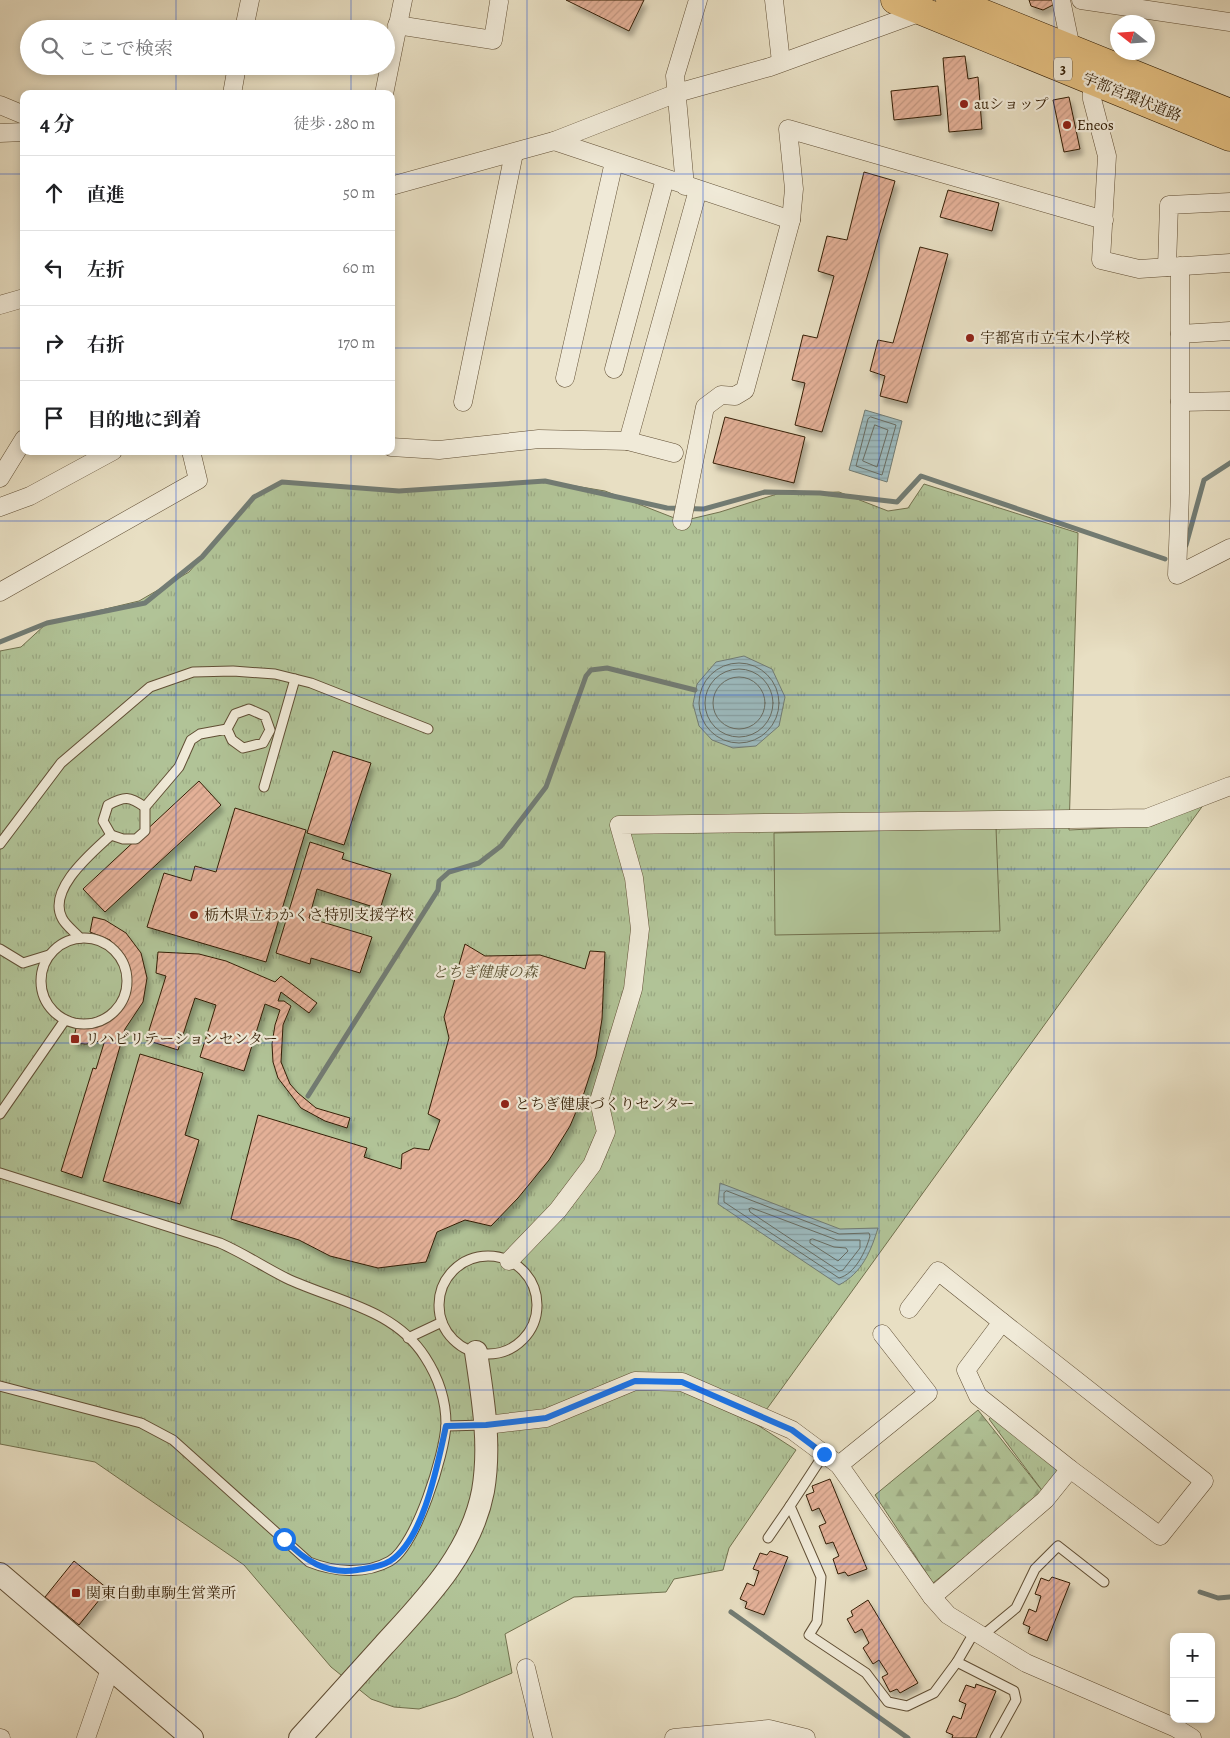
<!DOCTYPE html>
<html lang="ja">
<meta charset="utf-8">
<style>
:root{--surface:#fff;--page:#f2f2f2;--text:#202124;--muted:#757577;--line:#e0e0e0}
body{margin:0;font-family:Alegreya,"Noto Serif JP",serif;background:var(--page);color:var(--text)}
.controls{position:absolute;right:15px;bottom:15px;display:grid;overflow:hidden;border-radius:10px;box-shadow:0 2px 8px #0003}
.controls button{width:45px;height:45px;display:grid;place-items:center;padding:0;border:0;border-bottom:1px solid var(--line);background:var(--surface);color:var(--text);font:25px sans-serif}
.compass{position:absolute;left:1110px;top:15px;width:45px;height:45px;border-radius:50%;background:var(--surface);box-shadow:0 2px 8px #0003;rotate:287deg}
.stop{position:absolute;width:15px;height:15px;margin:-11px;border:4px solid #1a73e8;border-radius:50%;background:#fff}
.stop.end{background:#1a73e8;border-color:#fff;box-shadow:0 1px 5px #0008}
.list{margin:0;padding:0;list-style:none}
h2{display:flex;justify-content:space-between;align-items:center;height:65px;margin:0;padding:0 20px;font-size:21px}
h2 small{font-size:16px;font-weight:400;color:var(--muted)}
.list li{display:grid;grid-template-columns:32px 1fr auto;gap:15px;align-items:center;box-sizing:border-box;height:75px;padding:0 20px;border-top:1px solid var(--line)}
.list b{display:block;font-size:19px;white-space:nowrap}
.list em{font-size:16px;font-style:normal;color:var(--muted)}
.icon{flex:none;width:28px;height:28px;fill:none;stroke:currentColor;stroke-width:2;stroke-linecap:round;stroke-linejoin:round}
.map{position:relative;flex:none;width:1230px;height:1738px;overflow:hidden}
.search{position:absolute;background:var(--surface);box-shadow:0 2px 8px #0003;left:20px;top:20px;width:375px;height:55px;display:flex;align-items:center;gap:12px;box-sizing:border-box;padding:0 18px;border-radius:28px;color:var(--muted);font-size:19px}
.panel{position:absolute;background:var(--surface);box-shadow:0 2px 8px #0003;left:20px;top:90px;width:375px;height:365px;border-radius:10px}
.map>svg:first-child{display:block}
.forest{fill:url(#forest-firs);stroke:#72714e}
.park{fill:url(#park-tufts);stroke:#72714e}
.pitch{fill:#b1c397;stroke:#72714e}
.water{fill:url(#water-rules);stroke:#727c74}
.lines{fill:none;stroke-linecap:round;stroke-linejoin:round}
.shore{stroke:#686c62;stroke-width:1}
.stream{stroke:#727c74;stroke-width:5}
.building{fill:url(#building-hatch);stroke:#341f06;filter:url(#shadow)}
.service-casing{stroke:#614f35;stroke-width:11}
.minor-casing{stroke:#614f35;stroke-width:19}
.tertiary-casing{stroke:#614f35;stroke-width:24}
.primary-casing{stroke:#341f06;stroke-width:29}
.service{stroke:#f0ead8;stroke-width:9}
.minor{stroke:#f0ead8;stroke-width:18}
.tertiary{stroke:#f0ead8;stroke-width:22}
.primary{stroke:#e4c082;stroke-width:28}
.route{stroke:#1a73e8;stroke-width:6}
.grid{fill:none;stroke:#1d4ed8;stroke-width:1;stroke-opacity:0.55}
.poi-dot{fill:#8f2418;stroke:#f0ead8;stroke-width:2}
.labels{text-anchor:middle;dominant-baseline:central;stroke-width:4.5;stroke-linejoin:round;paint-order:stroke}
.shield{fill:#f0ead8;stroke:#6c5c45;stroke-width:1}
.shield-label{font-size:14px;font-weight:bold;fill:#341f06}
.street-label{font-size:15px;fill:#341f06;stroke:#f0ead8}
.poi-label{font-size:15px;fill:#341f06;stroke:#f0ead8;text-anchor:start}
.park-label{font-size:15px;font-style:italic;fill:#5a5032;stroke:#f0ead8}
</style>
<div class="map">
<svg width="1230" height="1738" viewBox="0 0 1230 1738">
<defs>
<pattern id="forest-firs" width="22" height="20" patternUnits="userSpaceOnUse" patternTransform="scale(1.25)"><rect width="22" height="20" fill="#b1c397"/><path d="M5 1l3.5 6h-7zM16 11l3.5 6h-7z" fill="#99a781"/></pattern>
<pattern id="park-tufts" width="24" height="20" patternUnits="userSpaceOnUse" patternTransform="scale(1.25)"><rect width="24" height="20" fill="#b1c397"/><path d="M3 7l-1-3M5 7V3M7 7l1-3M15 17l-1-3M17 17v-4M19 17l1-3" fill="none" stroke="#99a781"/></pattern>
<pattern id="water-rules" width="6" height="5" patternUnits="userSpaceOnUse" patternTransform="scale(1.25)"><rect width="6" height="5" fill="#9cbabe"/><path d="M0 2.5h6" fill="none" stroke="#879fa2"/></pattern>
<pattern id="building-hatch" width="6" height="6" patternUnits="userSpaceOnUse" patternTransform="scale(1.25)"><rect width="6" height="6" fill="#e3b097"/><path d="M-1 1l2-2M0 6l6-6M5 7l2-2" fill="none" stroke="#c39781"/></pattern>
<filter id="shadow"><feDropShadow dx="3" dy="5.5" stdDeviation="2.5" flood-color="#0004"/></filter>
</defs>
<rect width="100%" height="100%" fill="#e8dfc3"/>
<filter id="stains"><feTurbulence type="fractalNoise" baseFrequency=".004" numOctaves="4"/><feColorMatrix values="0 0 0 0 .2 0 0 0 0 .09 0 0 0 0 .02 0 0 0 .5 -.17"/></filter>
<radialGradient id="worn" r=".72"><stop offset=".6" stop-color="#630" stop-opacity="0"/><stop offset="1" stop-color="#630" stop-opacity=".3"/></radialGradient>
<!-- forest -->
<path class="forest" d="M978,1410L1044,1493L933,1583L875,1495Z"/>
<!-- park -->
<g class="park">
<path d="M545,481L605,491L682,521L720,512L777,494L839,492L888,511L908,508L924,484L1078,533L1069,830L1152,826L1204,804L756,1424L796,1450L729,1548L723,1570L674,1579L666,1592L574,1597L505,1634L512,1673L456,1697L419,1709L394,1707L371,1699L331,1667L244,1565L95,1462L0,1444V651L21,647L47,623L139,601L189,572L254,497L282,482L399,491Z"/>
<path d="M992,1416L1058,1465L1060,1476L1044,1493L989,1419Z"/>
</g>
<!-- pitch -->
<path class="pitch" d="M996,828L1000,931L775,935L774,833Z"/>
<!-- water -->
<g class="water">
<path d="M865,410L902,421L887,482L849,470Z"/>
<path d="M744,656L772,669L785,697L779,726L756,746L733,748L712,740L699,726L693,704L697,684L716,662Z"/>
<path d="M720,1183L840,1229L878,1228C871,1251 862,1273 839,1285L718,1204Z"/>
</g>
<g class="lines">
<!-- shore -->
<g class="shore">
<path d="M871,417L896,425L882,475L856,466L868,419Z"/>
<path d="M875,425L888,430L877,467L863,461Z"/>
<circle cx="739" cy="703" r="40"/>
<circle cx="739" cy="703" r="34"/>
<circle cx="739" cy="703" r="26"/>
<path d="M727,1191L839,1234L869,1233L870,1236C866,1251 855,1274 839,1278L724,1202V1193Z"/>
<path d="M752,1208L837,1240H860V1248L843,1270L839,1271L750,1212L749,1209Z"/>
<path d="M813,1239L834,1247L846,1248L848,1251L838,1261L810,1243V1240Z"/>
</g>
<!-- stream -->
<g class="stream">
<path d="M1186,545L1204,480L1230,463"/>
<path d="M0,642L47,623L145,603L202,557L254,497L282,482L399,491L545,481L667,508L704,509L765,492L820,493L897,502L921,476L1165,559"/>
<path d="M308,1096L438,890L439,881L449,872L479,863L501,846L546,787L586,676L591,670L607,668L695,690"/>
<path d="M1200,1592L1218,1598L1230,1597"/>
<path d="M731,1612L908,1738"/>
</g>
</g>
<!-- building -->
<g class="building">
<path d="M566,0H644L629,31Z"/>
<path d="M1029,0H1054L1053,5L1043,10L1031,6Z"/>
<path d="M965,56L968,79L978,77L982,129L949,132L943,58Z"/>
<path d="M938,86L941,115L894,120L891,91Z"/>
<path d="M1069,97L1080,149L1064,152L1053,100Z"/>
<path d="M864,172L895,181L822,432L795,425L805,383L792,380L803,335L817,338L834,276L818,271L827,236L847,240Z"/>
<path d="M948,190L999,203L992,231L940,217Z"/>
<path d="M920,247L948,254L907,403L880,396L885,376L870,371L878,340L893,343Z"/>
<path d="M725,417L805,437L794,483L713,463Z"/>
<path d="M333,751L371,763L344,845L307,833Z"/>
<path d="M199,781L221,805L105,912L83,889Z"/>
<path d="M235,808L306,830L266,962L147,927L164,873L191,881L195,866L216,872Z"/>
<path d="M310,842L344,853L342,859L391,874L380,909L317,889L309,918L372,937L360,973L311,958L310,964L276,953Z"/>
<path d="M93,917L105,920L126,933L141,953L147,978L143,1002L125,1029L82,1178L61,1171L93,1068L96,1069L105,1040L86,1044L73,1043L76,1028L97,1027L107,1022L123,1007L131,987V976L125,956L110,940L90,932Z"/>
<path d="M465,944L485,956L540,955L585,969L590,951L605,952L602,1019L596,1056L584,1093L570,1126L549,1160L518,1198L491,1226L465,1220L437,1232L426,1262L378,1268L330,1256L299,1240L231,1219L258,1115L367,1148L364,1157L401,1169L402,1154L414,1148L429,1150L440,1120L428,1114L449,1038L444,1017Z"/>
<path d="M158,952L199,954L226,961L275,982L281,976L317,1003L309,1013L281,992L278,1001H284L291,1006L283,1025L281,1062L290,1084L298,1093L316,1108L350,1118L347,1128L325,1121L301,1108L278,1078L273,1062L272,1044L275,1025L280,1010L265,1004L244,1071L200,1057L216,1005L195,998L178,1050L146,1040L166,976L156,973Z"/>
<path d="M140,1054L203,1073L185,1135L199,1140L180,1204L103,1181Z"/>
<path d="M830,1479L867,1569L848,1576L845,1572L838,1574L833,1559L839,1556L833,1542L826,1544L819,1526L826,1523L819,1508L812,1511L806,1495L814,1492L812,1486Z"/>
<path d="M770,1551L788,1557L764,1615L745,1608L747,1602L740,1599L747,1583L754,1586L759,1571L753,1569L760,1553L767,1555Z"/>
<path d="M74,1561L108,1589L79,1625L45,1597Z"/>
<path d="M1052,1577L1070,1583L1047,1641L1028,1633L1030,1627L1023,1624L1029,1609L1036,1612L1041,1596L1035,1594L1041,1578L1049,1581Z"/>
<path d="M868,1600L918,1683L900,1693L897,1689L890,1692L882,1677L888,1674L879,1660L873,1664L863,1648L869,1643L862,1629L855,1633L847,1619L853,1616L851,1611Z"/>
<path d="M976,1684L996,1691L976,1738H952L953,1735L946,1732L953,1716L961,1719L966,1704L959,1701L966,1685L975,1688Z"/>
</g>
<g class="lines">
<!-- service casing -->
<g class="service-casing">
<g id="service">
<path d="M264,787L295,679"/>
<path d="M111,835L103,821L108,805C125,796 129,796 145,807"/>
<path d="M0,844L61,763L150,687L193,672L233,671L275,674L311,683L428,729"/>
<circle cx="84" cy="981" r="43"/>
<path d="M80,938C75,932 65,925 62,918C47,889 93,852 111,835L123,839H136L145,831V807L179,767L191,740L200,734L227,729L232,740L243,748L263,743L270,730L265,716L249,709L235,714L227,729"/>
<path d="M0,949L23,963L49,955"/>
<path d="M0,1114L65,1020"/>
<path d="M0,1173L220,1243C243,1253 264,1267 286,1278C334,1301 394,1308 425,1357C438,1377 446,1400 446,1424C445,1454 416,1546 390,1561C365,1575 334,1572 309,1562L173,1440L141,1423L0,1386"/>
<circle cx="488" cy="1305" r="49"/>
<path d="M408,1338L442,1322"/>
<path d="M446,1426L486,1425"/>
<path d="M824,1454L790,1506L821,1577L817,1622L809,1635L866,1673L888,1702L907,1706L934,1693L957,1662L975,1631"/>
<path d="M768,1538L790,1506"/>
<path d="M982,1636L1016,1608L1035,1569L1058,1546L1104,1582"/>
<path d="M957,1662L1014,1691L1016,1700L995,1738"/>
</g>
</g>
<!-- minor casing -->
<g class="minor-casing">
<g id="minor">
<path d="M774,0L781,62"/>
<path d="M1061,0L1071,48"/>
<path d="M1081,0L1230,22"/>
<path d="M397,25L493,40L499,2"/>
<path d="M244,29L250,0"/>
<path d="M1092,81V99L1107,156L1101,260L1139,269L1230,263"/>
<path d="M232,94L237,66"/>
<path d="M384,94L403,0"/>
<path d="M0,105L24,115"/>
<path d="M0,133L24,132"/>
<path d="M554,141L791,220"/>
<path d="M391,186L554,141L677,93L770,67L924,11"/>
<path d="M685,186L675,76L698,0"/>
<path d="M1180,266V493L1177,575L1230,548"/>
<path d="M1167,267L1169,205L1230,202"/>
<path d="M0,305L24,298"/>
<path d="M1180,334L1230,331"/>
<path d="M614,369L665,179"/>
<path d="M565,378L614,162"/>
<path d="M463,402L514,153"/>
<path d="M1180,402L1230,401"/>
<path d="M628,441L698,190"/>
<path d="M391,447L439,450L539,439L628,441L674,453"/>
<path d="M0,478L24,439"/>
<path d="M0,507L30,496L113,451"/>
<path d="M682,521L705,407L721,395L735,396L745,390L791,220L794,189L788,129L1104,220"/>
<path d="M0,592L198,480L191,451"/>
<path d="M509,1261L558,1210L592,1165L606,1132L599,1101L633,989L640,929L634,878L619,825L1147,818L1230,786"/>
<path d="M909,1309L938,1271L1002,1322L966,1370L978,1396L1070,1469L1045,1500L932,1597"/>
<path d="M1002,1322L1204,1481L1160,1536L1070,1469"/>
<path d="M486,1425L546,1418L635,1381L682,1382L792,1430L839,1465L932,1597L948,1615L1026,1663L1176,1728L1192,1738"/>
<path d="M839,1465L928,1393L882,1334"/>
<path d="M526,1668L543,1738"/>
<path d="M0,1738H1"/>
<path d="M86,1738L110,1669"/>
<path d="M674,1738L769,1729L806,1738"/>
</g>
</g>
<!-- tertiary casing -->
<g class="tertiary-casing">
<g id="tertiary">
<path d="M0,1574L192,1738"/>
<path d="M300,1738C328,1707 356,1676 384,1645C425,1600 471,1554 483,1491C491,1445 483,1399 476,1352"/>
</g>
</g>
<!-- primary casing -->
<g class="primary-casing">
<g id="primary">
<path d="M895,0L1230,137"/>
<path d="M950,0L1230,113"/>
</g>
</g>
<!-- service -->
<use href="#service" class="service"/>
<!-- minor -->
<use href="#minor" class="minor"/>
<!-- tertiary -->
<use href="#tertiary" class="tertiary"/>
<!-- primary -->
<use href="#primary" class="primary"/>
</g>
<g class="lines">
<!-- route -->
<path class="route" d="M284,1539C304,1560 326,1575 357,1570C368,1568 381,1567 390,1561C424,1540 438,1462 446,1426L486,1425L546,1418L635,1381L682,1382L792,1430L824,1454"/>
</g>
<!-- grid -->
<path class="grid" d="M176,0V29M351,0V29M527,0V1738M703,0V1738M879,0V1738M1054,0V1738M176,66V94M351,66V94M0,174H24M391,174H1230M0,348H24M391,348H1230M176,451V1738M351,451V1738M0,521H1230M0,695H1230M0,869H1230M0,1043H1230M0,1217H1230M0,1390H1230M0,1564H1230"/>
<!-- markers -->
<g class="poi-dot">
<circle cx="964" cy="104" r="5"/>
<circle cx="1067" cy="125" r="5"/>
<circle cx="970" cy="338" r="5"/>
<circle cx="194" cy="915" r="5"/>
<rect x="70" y="1034" width="10" height="10" rx="2.5"/>
<circle cx="505" cy="1104" r="5"/>
<rect x="71" y="1588" width="10" height="10" rx="2.5"/>
</g>
<g class="labels">
<!-- shield labels -->
<rect class="shield" x="1054" y="57.5" width="18" height="23" rx="4"/>
<g class="shield-label">
<text x="1063" y="69">3</text>
</g>
<!-- street labels -->
<g class="street-label">
<text transform="translate(1132 97) rotate(22)">宇都宮環状道路</text>
</g>
<!-- poi labels -->
<g class="poi-label">
<text x="974" y="104">auショップ</text>
<text x="1077" y="125">Eneos</text>
<text x="980" y="338">宇都宮市立宝木小学校</text>
<text x="204" y="915">栃木県立わかくさ特別支援学校</text>
<text x="85" y="1039">リハビリテーションセンター</text>
<text x="515" y="1104">とちぎ健康づくりセンター</text>
<text x="86" y="1593">関東自動車駒生営業所</text>
</g>
<!-- park labels -->
<g class="park-label">
<text x="485" y="972">とちぎ健康の森</text>
</g>
</g>
<rect width="100%" height="100%" filter="url(#stains)"/>
<rect width="100%" height="100%" fill="url(#worn)"/>
</svg>
<div class="controls">
<button>+</button>
<button>−</button>
</div>
<svg class="compass" viewBox="-18 -18 36 36"><path d="M0-13l5 13h-10z" fill="#e53935"/><path d="M0 13l5-13h-10z" fill="#757577"/></svg>
<div class="stop" style="left:284px;top:1539px"></div>
<div class="stop end" style="left:824px;top:1454px"></div>
<div class="search"><svg class="icon" aria-label="search" viewBox="0 0 24 24"><circle cx="10" cy="10" r="6"/><path d="M15 15l6 6"/></svg>ここで検索</div>
<section class="panel">
<h2>4 分<small>徒歩 · 280 m</small></h2>
<ul class="list">
<li><svg class="icon" aria-label="ahead" viewBox="0 0 24 24"><path d="M12 20V5M6 11l6-6 6 6"/></svg><div><b>直進</b></div><em>50 m</em></li>
<li><svg class="icon" aria-label="left" viewBox="0 0 24 24"><path d="M17 20v-9H6M10 6l-5 5 5 5"/></svg><div><b>左折</b></div><em>60 m</em></li>
<li><svg class="icon" aria-label="right" viewBox="0 0 24 24"><path d="M7 20v-9h11M14 6l5 5-5 5"/></svg><div><b>右折</b></div><em>170 m</em></li>
<li><svg class="icon" aria-label="arrive" viewBox="0 0 24 24"><path d="M6 21V4h12l-3 4 3 4H6"/></svg><div><b>目的地に到着</b></div></li>
</ul>
</section>
</div>
